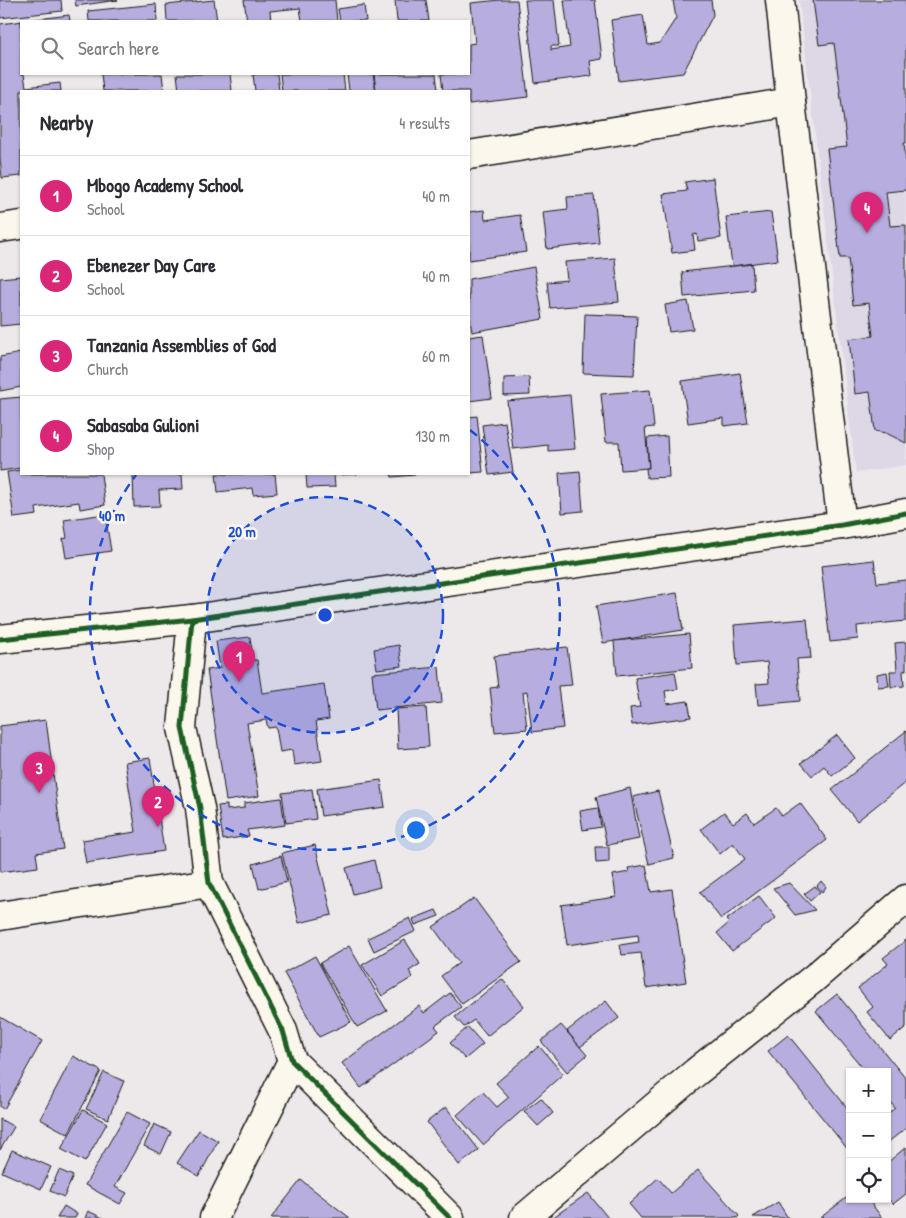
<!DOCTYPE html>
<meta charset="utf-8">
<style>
:root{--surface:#fff;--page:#f7f7f7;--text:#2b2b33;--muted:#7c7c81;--line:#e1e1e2;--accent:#db2777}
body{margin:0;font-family:"Patrick Hand",sans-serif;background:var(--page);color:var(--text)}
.controls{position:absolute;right:15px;bottom:15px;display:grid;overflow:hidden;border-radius:0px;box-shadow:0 1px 4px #0004}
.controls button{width:45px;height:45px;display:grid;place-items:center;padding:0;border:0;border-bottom:1px solid var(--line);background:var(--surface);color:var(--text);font:25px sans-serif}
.you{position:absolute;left:415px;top:829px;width:18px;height:18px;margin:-12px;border:4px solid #fff;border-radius:50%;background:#1a73e8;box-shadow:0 0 0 8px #1a73e833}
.badge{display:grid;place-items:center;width:32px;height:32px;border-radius:50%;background:var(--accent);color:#fff;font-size:16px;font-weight:700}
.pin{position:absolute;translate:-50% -41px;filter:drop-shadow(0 1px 2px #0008)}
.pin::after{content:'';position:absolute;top:26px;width:18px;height:15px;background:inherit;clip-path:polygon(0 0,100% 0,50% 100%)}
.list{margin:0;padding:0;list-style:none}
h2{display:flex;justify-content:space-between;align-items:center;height:65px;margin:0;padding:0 20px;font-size:21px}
h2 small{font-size:16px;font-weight:400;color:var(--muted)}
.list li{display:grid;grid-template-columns:32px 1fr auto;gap:15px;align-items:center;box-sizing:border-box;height:80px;padding:0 20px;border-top:1px solid var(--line)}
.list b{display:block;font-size:19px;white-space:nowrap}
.list p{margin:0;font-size:16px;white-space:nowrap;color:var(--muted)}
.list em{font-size:16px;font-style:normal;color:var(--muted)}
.icon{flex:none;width:28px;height:28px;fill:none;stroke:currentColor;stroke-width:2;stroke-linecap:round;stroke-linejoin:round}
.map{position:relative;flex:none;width:906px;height:1218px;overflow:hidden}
.search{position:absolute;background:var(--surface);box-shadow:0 1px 4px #0004;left:20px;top:20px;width:450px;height:55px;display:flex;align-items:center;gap:12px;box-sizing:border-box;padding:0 18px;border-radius:0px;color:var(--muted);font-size:19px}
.panel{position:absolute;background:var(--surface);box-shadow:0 1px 4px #0004;left:20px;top:90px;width:450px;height:385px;border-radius:0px}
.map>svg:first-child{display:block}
.built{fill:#ddd7e6}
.building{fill:#b7aedf;stroke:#1c1c1c}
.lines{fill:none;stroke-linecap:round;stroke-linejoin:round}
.street-casing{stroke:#1c1c1c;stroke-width:31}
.secondary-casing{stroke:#1c1c1c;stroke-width:31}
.street{stroke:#fbf7ec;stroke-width:28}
.secondary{stroke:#fbf7ec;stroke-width:28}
.cycleway-casing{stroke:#fbf7ec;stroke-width:8}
.cycleway{stroke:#1b5e20;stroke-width:5}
.ring{fill:none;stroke:#1d4ed8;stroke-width:2.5;stroke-dasharray:9 6}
.centre{fill:#1d4ed8;stroke:#fbf7ec;stroke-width:2.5}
.ring-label{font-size:15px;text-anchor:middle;font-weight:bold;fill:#1d4ed8;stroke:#fbf7ec;stroke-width:5;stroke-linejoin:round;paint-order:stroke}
</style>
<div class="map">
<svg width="906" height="1218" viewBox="0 0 906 1218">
<rect width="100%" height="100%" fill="#ede8e9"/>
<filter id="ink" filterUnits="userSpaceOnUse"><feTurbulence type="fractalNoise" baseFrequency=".02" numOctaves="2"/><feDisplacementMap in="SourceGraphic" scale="10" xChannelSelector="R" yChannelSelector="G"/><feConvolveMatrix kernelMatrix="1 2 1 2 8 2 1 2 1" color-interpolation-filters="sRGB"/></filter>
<g filter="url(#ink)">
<!-- built -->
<path class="built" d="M799,0H906V465L856,473Z"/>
<!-- building -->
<g class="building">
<path d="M0,0H61L62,11L0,18Z"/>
<path d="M75,0H118L76,6Z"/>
<path d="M214,0L217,21H167L166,5Z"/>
<path d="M244,0H335L337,21H302L300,8L270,11L271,21H247Z"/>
<path d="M395,0H426L429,21H397Z"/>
<path d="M500,0H517L528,97L469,104V91H443L441,74H469V44L475,43L471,3Z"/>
<path d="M525,0H554L559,46H551V50L570,47L564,0H595L602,59L590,61L592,76L535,83Z"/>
<path d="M673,0H711L713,15L683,73L619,81L611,20L643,15L648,45L660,43L676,18Z"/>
<path d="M813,0H906V143H904L906,163V190L886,192L890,226L906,225V443L886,433L875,431L870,392L855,394L849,339L873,336L869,303L853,305L848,258H840L827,149L847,147L834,43L819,45Z"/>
<path d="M156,4L157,21H89L88,11Z"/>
<path d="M364,5L366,21H340L338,9Z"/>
<path d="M69,15L70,21H21V74H24L26,87L60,83L61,91H21V176L2,178L0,158V24Z"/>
<path d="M101,74H162L164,91H103Z"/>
<path d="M177,74H230L232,91H179Z"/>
<path d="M253,74H277L279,91H255Z"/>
<path d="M280,74H343L345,91H282Z"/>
<path d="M347,74H373L376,91H349Z"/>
<path d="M374,74H436L438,91H376Z"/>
<path d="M713,178L721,238L698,241L697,234L693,235L695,250L672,253L663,194L687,191L685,182Z"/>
<path d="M594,195L599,243L547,249L543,212L568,209L567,197Z"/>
<path d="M484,210L485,220L520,215L526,252L469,260V212Z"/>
<path d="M771,212L778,260L732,266L726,217Z"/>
<path d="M615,258L619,302L550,308L547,282L567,280L565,262Z"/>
<path d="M752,264L754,290L684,297L682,272Z"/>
<path d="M534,267L543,319L472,332L469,315V279Z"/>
<path d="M21,276V324L0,326V278Z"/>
<path d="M688,301L693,329L669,332L665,305Z"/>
<path d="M585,314L637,316L634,375L583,373Z"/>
<path d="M483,335L492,398L469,401V337Z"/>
<path d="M21,353V387L0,391V357Z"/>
<path d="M740,373L748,423L724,426V418L688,423L682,381Z"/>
<path d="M529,377L530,395L504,396V378Z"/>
<path d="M650,390L654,427L645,428L649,468L621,470L619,442H606L601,394Z"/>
<path d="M570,395L575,449L548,451V445L513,449L507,401Z"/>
<path d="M21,397V468L0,471V399Z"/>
<path d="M477,416L483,472L469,473V417Z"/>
<path d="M505,422L513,472L489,475L482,425Z"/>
<path d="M667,436L669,477L647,478L646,468H649L647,438Z"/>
<path d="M21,470V474H101L105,505L80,509L79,502L36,508L37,515L14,518L7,472Z"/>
<path d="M580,471L583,511L562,513L559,473Z"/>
<path d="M133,474H182L183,489L159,490L160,506L134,507Z"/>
<path d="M216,474H275L277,493L253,495L252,488L218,492Z"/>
<path d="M306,474H357L334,475L335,487L307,488Z"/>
<path d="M391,474H415V475L392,477Z"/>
<path d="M105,514L111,551L66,558L63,539L67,538L64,520Z"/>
<path d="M874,560L877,583L906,580V621L857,626L858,639L830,642L821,566Z"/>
<path d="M677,593L683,630L603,643L596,606Z"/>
<path d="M807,619L811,658L797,659L800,701L758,705L756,684L769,683L767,662L737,665L734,625Z"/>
<path d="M689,634L692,668L617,676L614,641Z"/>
<path d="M250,637L253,660H257L262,693L324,684L329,719L316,721L322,761L294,765L292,750L280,752L276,727L268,728L266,720L247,723L259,796L226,801L207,670L220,668L216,641Z"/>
<path d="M906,642V670L903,671L904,686L891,687L890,671H897L895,643Z"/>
<path d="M399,645L402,666L377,669L374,649Z"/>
<path d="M567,647L572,685L558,686L563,728L532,732L527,691L523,692L527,729L495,732L490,688L498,687L494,656Z"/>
<path d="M439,667L442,703L376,710L372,673Z"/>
<path d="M675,672L678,689L665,691L667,704L688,701L691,717L632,725L630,708L640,707L635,678Z"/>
<path d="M887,672L889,686L878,687L877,674Z"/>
<path d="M426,707L429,747L398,749L396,709Z"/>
<path d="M46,720L63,849L36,853L38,867L0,872V726Z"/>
<path d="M906,731V782L857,821L832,790Z"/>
<path d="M837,735L855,758L832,776L824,766L812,776L801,763Z"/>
<path d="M150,758L164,851L86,863L82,840L136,832L125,762Z"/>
<path d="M381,780L385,807L321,816L317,789Z"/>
<path d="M630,788L639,839L607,845L596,797Z"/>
<path d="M312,789L316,819L286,823L282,793Z"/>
<path d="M658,791L674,858L649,864L633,797Z"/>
<path d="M281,798L285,825L247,830L249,836L223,840L218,806L227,805V810L244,808V803Z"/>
<path d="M800,803L827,840L721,919L700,892L745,859L733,843L720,854L701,829L724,812L733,823L747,813L754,823L776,808L782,816Z"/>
<path d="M598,808L601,827L583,830L580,811Z"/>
<path d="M315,845L332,915L299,923L282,853Z"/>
<path d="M595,847H609V862L596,863Z"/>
<path d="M281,856L287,882L259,889L253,864Z"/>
<path d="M374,860L380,887L353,894L346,868Z"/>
<path d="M646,865L651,892L672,889L686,982L646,988L641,953L622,955L620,945L639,942L638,935L567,945L561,905L616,897L613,875L629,872L628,868Z"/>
<path d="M821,881L826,887L822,892L817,886Z"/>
<path d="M789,883L815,910L795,915L773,888Z"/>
<path d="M815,886L820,892L810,901L804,894Z"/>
<path d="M759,896L776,918L732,951L717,933L729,923L726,920Z"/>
<path d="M474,898L521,962L462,1004L441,976L459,963L433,927Z"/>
<path d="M436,910L439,916L415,925L413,919Z"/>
<path d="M410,918L416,931L374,951L368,938Z"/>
<path d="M405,940L420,964L409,971L413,977L382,996L362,965Z"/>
<path d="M906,940V1027L890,1040L867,1012L873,1007L858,988L888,964L883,958Z"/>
<path d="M349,946L387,1011L357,1027L320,963Z"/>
<path d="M315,956L351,1022L319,1037L284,973Z"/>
<path d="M502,979L524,1006L487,1036L474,1020L464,1027L455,1017Z"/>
<path d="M450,993L461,1007L435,1026L439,1031L361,1088L342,1063L419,1006L424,1013Z"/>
<path d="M837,994L906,1079V1128L887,1143V1115L895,1108L887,1098V1072H866L816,1011Z"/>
<path d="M606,1001L619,1018L580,1047L567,1031Z"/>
<path d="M0,1017L42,1041L4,1109L0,1107Z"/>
<path d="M561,1025L587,1055L567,1072L541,1041Z"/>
<path d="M468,1027L483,1044L465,1059L450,1043Z"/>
<path d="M788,1035L850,1111V1152L768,1051Z"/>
<path d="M539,1046L563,1074L483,1145L457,1115L483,1092L497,1107L509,1097L496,1083Z"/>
<path d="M73,1056L101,1071L68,1134L40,1119Z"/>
<path d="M104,1072L124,1081L108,1119L86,1109Z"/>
<path d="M541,1098L553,1113L538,1126L524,1111Z"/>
<path d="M446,1107L479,1150L459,1165L427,1122Z"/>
<path d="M83,1110L107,1123L85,1162L61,1149Z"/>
<path d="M127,1112L150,1124L115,1187L127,1193L120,1204L85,1185Z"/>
<path d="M0,1119L14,1127L0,1150Z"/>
<path d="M154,1124L171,1132L161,1154L144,1146Z"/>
<path d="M199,1130L218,1141L199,1176L177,1163Z"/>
<path d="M906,1147V1194L893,1204L887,1198V1163Z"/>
<path d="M12,1150L51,1167L41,1189L2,1172Z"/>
<path d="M59,1170L73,1176L64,1197L50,1191Z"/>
<path d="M698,1170L739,1216L737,1218H641L629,1204L658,1178L671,1193Z"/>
<path d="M301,1180L350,1218H271Z"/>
<path d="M588,1193L608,1218H552Z"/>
<path d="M850,1195V1199H868L882,1218H820Z"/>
<path d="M778,1202L788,1218L753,1217Z"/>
<path d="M64,1206L77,1214L75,1218H57Z"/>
<path d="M88,1211L103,1218H85Z"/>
</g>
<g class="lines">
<!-- street casing -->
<g class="street-casing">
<g id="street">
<path d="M780,0L791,102L842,525"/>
<path d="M469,155L791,102"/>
<path d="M0,228L21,225"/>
<path d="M192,619L182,728L200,808L209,883L283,1031L292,1061L450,1218"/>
<path d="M0,916L209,883"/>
<path d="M214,1218L292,1061"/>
<path d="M524,1218L696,1072L813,979L906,899"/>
</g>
</g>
<!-- secondary casing -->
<g class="secondary-casing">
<path id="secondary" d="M0,639L192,619L842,525L906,513"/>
</g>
<!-- street -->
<use href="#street" class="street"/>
<!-- secondary -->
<use href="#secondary" class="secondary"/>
<!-- cycleway casing -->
<g class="cycleway-casing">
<g id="cycleway">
<path d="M192,619L182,728L200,808L209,883L283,1031L292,1061L450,1218"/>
<path d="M0,639L192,619L842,525L906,513"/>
</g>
</g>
<!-- cycleway -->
<use href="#cycleway" class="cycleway"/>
</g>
</g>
<!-- distance rings -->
<circle cx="325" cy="615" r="118" fill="#1d4ed8" fill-opacity=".12"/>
<g class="ring">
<circle cx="325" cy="615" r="118"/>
<path d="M470 430A235 235 0 1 1 136 475"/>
</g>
<circle cx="325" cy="615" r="8" class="centre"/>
<g class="ring-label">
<text x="112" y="521">40 m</text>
<text x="242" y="537">20 m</text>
</g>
</svg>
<div class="controls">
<button>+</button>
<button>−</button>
<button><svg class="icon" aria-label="locate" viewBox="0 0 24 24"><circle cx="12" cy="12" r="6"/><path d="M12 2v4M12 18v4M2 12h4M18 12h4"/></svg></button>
</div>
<div class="you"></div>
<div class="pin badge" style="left:239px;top:682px">1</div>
<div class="pin badge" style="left:158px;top:827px">2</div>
<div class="pin badge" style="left:39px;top:793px">3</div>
<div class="pin badge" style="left:867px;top:233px">4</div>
<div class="search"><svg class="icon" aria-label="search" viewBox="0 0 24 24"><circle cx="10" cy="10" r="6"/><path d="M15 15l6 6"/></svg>Search here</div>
<section class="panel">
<h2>Nearby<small>4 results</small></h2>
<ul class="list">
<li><span class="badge">1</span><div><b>Mbogo Academy School</b><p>School</p></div><em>40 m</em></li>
<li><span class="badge">2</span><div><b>Ebenezer Day Care</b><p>School</p></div><em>40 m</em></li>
<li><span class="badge">3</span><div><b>Tanzania Assemblies of God</b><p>Church</p></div><em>60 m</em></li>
<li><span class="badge">4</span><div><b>Sabasaba Gulioni</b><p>Shop</p></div><em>130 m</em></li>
</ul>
</section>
</div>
